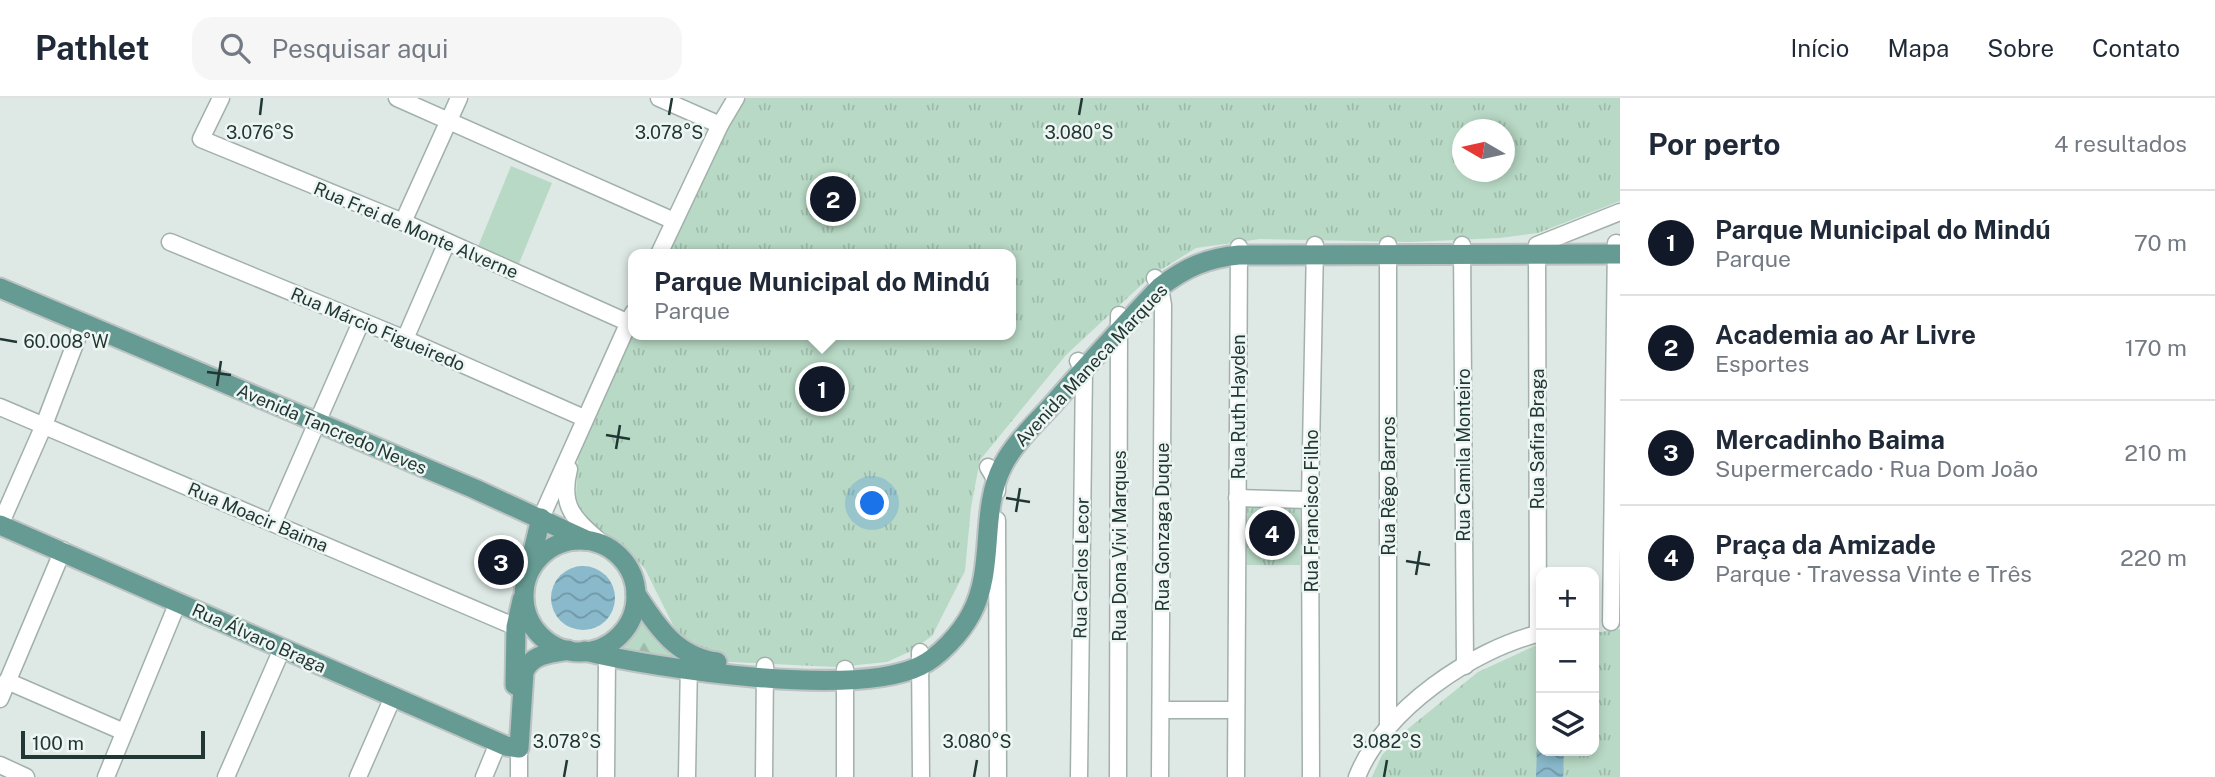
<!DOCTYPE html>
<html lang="pt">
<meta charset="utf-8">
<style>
:root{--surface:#fff;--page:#f6f6f7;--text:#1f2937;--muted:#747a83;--line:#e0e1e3;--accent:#111827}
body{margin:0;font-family:"Public Sans",sans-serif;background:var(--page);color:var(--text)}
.controls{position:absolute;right:21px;bottom:21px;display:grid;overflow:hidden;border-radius:14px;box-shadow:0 4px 10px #0003}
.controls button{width:63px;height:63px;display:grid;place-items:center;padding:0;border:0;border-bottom:2px solid var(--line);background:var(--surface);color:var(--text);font:35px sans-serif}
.compass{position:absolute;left:1452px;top:21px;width:63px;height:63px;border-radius:50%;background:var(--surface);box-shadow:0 4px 10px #0003;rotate:279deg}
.scale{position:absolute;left:21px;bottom:18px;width:184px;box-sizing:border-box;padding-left:7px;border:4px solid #213734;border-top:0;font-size:19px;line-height:24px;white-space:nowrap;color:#213734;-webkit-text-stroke:5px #eef6f3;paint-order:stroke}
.you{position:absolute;left:873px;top:406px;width:24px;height:24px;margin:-18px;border:5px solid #fff;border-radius:50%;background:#1a73e8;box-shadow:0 0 0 10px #1a73e833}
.badge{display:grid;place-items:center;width:46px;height:46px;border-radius:50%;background:var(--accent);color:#fff;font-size:23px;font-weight:700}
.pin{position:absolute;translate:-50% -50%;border:4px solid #fff;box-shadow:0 2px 7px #0006}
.popup{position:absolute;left:628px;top:151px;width:388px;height:91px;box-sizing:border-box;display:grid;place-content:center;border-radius:14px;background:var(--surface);filter:drop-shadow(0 2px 5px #0005);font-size:23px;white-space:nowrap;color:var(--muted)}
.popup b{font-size:26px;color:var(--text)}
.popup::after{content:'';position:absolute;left:50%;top:100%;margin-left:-14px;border:14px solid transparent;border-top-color:var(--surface)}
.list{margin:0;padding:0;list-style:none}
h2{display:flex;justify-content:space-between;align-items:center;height:91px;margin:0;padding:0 28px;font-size:30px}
h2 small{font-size:23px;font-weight:400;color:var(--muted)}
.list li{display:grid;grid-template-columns:46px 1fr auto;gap:21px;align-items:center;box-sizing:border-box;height:105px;padding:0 28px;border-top:2px solid var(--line)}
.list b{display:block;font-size:26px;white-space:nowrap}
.list p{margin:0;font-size:23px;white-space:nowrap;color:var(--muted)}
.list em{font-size:23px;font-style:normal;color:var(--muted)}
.icon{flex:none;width:38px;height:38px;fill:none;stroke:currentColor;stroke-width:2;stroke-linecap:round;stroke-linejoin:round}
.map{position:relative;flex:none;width:1620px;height:679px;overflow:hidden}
header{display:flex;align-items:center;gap:42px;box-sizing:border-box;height:98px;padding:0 35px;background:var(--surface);border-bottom:2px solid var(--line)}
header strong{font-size:33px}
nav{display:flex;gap:38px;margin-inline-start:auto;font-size:24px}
.search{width:490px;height:63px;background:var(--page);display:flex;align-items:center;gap:18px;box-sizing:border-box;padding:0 24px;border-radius:21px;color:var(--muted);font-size:26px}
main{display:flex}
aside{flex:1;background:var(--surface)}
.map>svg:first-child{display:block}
.grass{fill:#b8d9c5}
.forest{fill:url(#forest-firs)}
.park{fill:url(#park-tufts);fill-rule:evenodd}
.water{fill:url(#water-waves)}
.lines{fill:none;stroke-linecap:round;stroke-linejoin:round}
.minor-casing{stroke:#a2b0ac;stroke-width:19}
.major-casing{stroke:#bcc3c2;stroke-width:23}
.minor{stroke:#fff;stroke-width:16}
.major{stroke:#669b94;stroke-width:19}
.ticks{fill:none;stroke:#213734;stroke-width:2.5}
.labels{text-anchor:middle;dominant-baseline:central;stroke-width:5;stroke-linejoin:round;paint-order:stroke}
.street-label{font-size:18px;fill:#213734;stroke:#eef6f3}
.ticks-label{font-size:18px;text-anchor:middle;fill:#213734;stroke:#eef6f3;stroke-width:5;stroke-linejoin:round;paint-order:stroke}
</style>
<header>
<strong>Pathlet</strong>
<div class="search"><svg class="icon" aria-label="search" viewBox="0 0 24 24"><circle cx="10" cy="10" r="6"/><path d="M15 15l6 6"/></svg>Pesquisar aqui</div>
<nav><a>Início</a><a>Mapa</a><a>Sobre</a><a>Contato</a></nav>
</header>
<main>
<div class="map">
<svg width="1620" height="679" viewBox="0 0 1620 679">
<defs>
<pattern id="forest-firs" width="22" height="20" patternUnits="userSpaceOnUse" patternTransform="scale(1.75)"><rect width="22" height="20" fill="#b8d9c5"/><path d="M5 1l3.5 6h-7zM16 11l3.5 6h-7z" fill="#9ebbaa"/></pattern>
<pattern id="park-tufts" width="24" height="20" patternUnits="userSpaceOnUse" patternTransform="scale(1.75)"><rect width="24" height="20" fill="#b8d9c5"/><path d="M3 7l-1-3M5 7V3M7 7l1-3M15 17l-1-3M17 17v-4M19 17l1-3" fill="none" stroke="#9ebbaa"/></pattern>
<pattern id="water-waves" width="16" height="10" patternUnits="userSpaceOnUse" patternTransform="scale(1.75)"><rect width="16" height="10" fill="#89b9cb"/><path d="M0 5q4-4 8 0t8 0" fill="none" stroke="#7097a6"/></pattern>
</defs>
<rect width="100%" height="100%" fill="#dee9e5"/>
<!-- grass -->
<path class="grass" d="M511,68L552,85L518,168L477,151Z"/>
<!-- forest -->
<path class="forest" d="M638,511L658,546L684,566L601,555L623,543Z"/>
<!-- park -->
<g class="park">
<path d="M746,0H1620V103L1538,135L1500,140L1410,144L1260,141L1196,150L1151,178L1066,257L980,362L971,409L965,473L932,538L911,553L887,564L837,569L710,563L686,553L645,471L621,444L592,430L582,419L576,398L578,359L633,232V237H1011V156H667L724,29ZM1462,32H1504V74H1462Z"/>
<path d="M1245,403L1300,404V467H1245Z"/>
<path d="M1620,531V679H1372L1382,657L1404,634L1478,574L1541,545V653H1594V535Z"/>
</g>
<!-- water -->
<g class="water">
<circle cx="583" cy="500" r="32"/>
<path d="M1537,651L1564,653L1563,679H1536Z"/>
</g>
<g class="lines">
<!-- minor casing -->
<g class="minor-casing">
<g id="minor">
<path d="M221,0L201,41L403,124L629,225"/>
<path d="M397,0L674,123"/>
<path d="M659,0L720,27"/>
<path d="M403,124L459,0"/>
<path d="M170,144L405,241L584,320"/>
<path d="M1462,147L1465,568"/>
<path d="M659,156L720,27L736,0"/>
<path d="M1155,180L1160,189L1163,207L1160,679"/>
<path d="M405,241L447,144"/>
<path d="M1078,263L1084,271L1079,679"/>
<path d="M0,309L516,529"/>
<path d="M988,369L997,384V393"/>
<path d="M569,371C559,411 576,422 604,447"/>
<path d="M1237,400L1310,402"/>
<path d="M541,420L633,215"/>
<path d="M997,422L998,679"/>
<path d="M273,425L361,224"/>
<path d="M0,427L44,327L83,225"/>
<path d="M1611,524L1616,145"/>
<path d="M1538,535L1537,147L1620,114"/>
<path d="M920,554L921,679"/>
<path d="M845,571V679"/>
<path d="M7,583L124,634"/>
<path d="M0,601L63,452"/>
<path d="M1161,612H1236"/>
<path d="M1388,628V147"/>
<path d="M0,667L26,679"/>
<path d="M106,679L178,504"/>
<path d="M226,679L282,551"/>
<path d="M358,679L393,599"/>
<path d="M484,679L498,645"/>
<path d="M519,679V650"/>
<path d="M606,679L607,559"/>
<path d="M687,679L689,562"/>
<path d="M764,679L765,568"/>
<path d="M1118,679L1119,217"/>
<path d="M1236,679L1239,149"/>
<path d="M1311,679L1310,402L1315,147"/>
<path d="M1357,679C1383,612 1473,551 1541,535"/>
</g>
</g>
<!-- major casing -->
<g class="major-casing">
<g id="major">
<path d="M0,190L475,391L586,442"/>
<path d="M0,427L506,648L519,650L524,574C532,555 550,556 568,552"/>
<circle cx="580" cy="498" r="56"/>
<path d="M528,474L541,420"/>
<path d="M636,496C657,528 676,559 717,564"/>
<path d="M585,553C657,571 855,600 920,568C939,559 961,535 971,516C996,470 979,413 1003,367C1015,344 1036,325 1053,306C1088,266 1124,227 1160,189C1186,169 1207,160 1239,157L1620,156"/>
<path d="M515,587L516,529L522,502"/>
</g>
</g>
<!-- minor -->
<use href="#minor" class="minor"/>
<!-- major -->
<use href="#major" class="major"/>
</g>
<!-- ticks -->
<path class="ticks" d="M260,17L262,0M669,17L672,0M1079,17L1082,0M0,241L17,244M207,274L231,277M217,288L221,263M606,337L630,341M616,351L620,327M1006,400L1030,404M1016,414L1020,390M1406,463L1430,467M1416,477L1420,453M564,679L567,662M974,679L977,662M1384,679L1387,662"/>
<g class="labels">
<!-- street labels -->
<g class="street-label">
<text transform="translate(416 132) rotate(23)">Rua Frei de Monte Alverne</text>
<text transform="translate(378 231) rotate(23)">Rua Márcio Figueiredo</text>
<text transform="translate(1091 267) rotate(-47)">Avenida Maneca Marques</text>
<text transform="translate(1238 309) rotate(-90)">Rua Ruth Hayden</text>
<text transform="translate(332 331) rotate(23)">Avenida Tancredo Neves</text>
<text transform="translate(1537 341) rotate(-90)">Rua Safira Braga</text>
<text transform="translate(1463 357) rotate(-90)">Rua Camila Monteiro</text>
<text transform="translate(1388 388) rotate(-90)">Rua Rêgo Barros</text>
<text transform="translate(1311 413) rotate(-90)">Rua Francisco Filho</text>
<text transform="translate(258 419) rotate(23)">Rua Moacir Baima</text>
<text transform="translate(1162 429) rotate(-90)">Rua Gonzaga Duque</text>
<text transform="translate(1119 448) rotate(-90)">Rua Dona Vivi Marques</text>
<text transform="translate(1081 470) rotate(-89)">Rua Carlos Lecor</text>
<text transform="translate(259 540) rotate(24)">Rua Álvaro Braga</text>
</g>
</g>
<g class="ticks-label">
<text x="260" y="41">3.076°S</text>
<text x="669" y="41">3.078°S</text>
<text x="1079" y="41">3.080°S</text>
<text x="66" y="250">60.008°W</text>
<text x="567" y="650">3.078°S</text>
<text x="977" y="650">3.080°S</text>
<text x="1387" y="650">3.082°S</text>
</g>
</svg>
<div class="controls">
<button>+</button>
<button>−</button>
<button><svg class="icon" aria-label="layers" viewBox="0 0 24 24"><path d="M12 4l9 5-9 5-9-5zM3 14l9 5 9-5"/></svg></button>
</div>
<svg class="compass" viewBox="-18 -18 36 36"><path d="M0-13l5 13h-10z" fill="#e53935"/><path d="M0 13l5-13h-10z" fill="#747a83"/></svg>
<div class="scale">100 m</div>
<div class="you"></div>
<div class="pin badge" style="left:822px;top:291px">1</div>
<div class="popup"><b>Parque Municipal do Mindú</b>Parque</div>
<div class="pin badge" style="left:833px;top:101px">2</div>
<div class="pin badge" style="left:501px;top:464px">3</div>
<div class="pin badge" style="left:1272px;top:435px">4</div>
</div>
<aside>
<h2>Por perto<small>4 resultados</small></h2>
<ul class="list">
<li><span class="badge">1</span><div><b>Parque Municipal do Mindú</b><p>Parque</p></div><em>70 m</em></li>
<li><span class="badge">2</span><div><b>Academia ao Ar Livre</b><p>Esportes</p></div><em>170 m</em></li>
<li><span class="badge">3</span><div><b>Mercadinho Baima</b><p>Supermercado · Rua Dom João</p></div><em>210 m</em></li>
<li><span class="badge">4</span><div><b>Praça da Amizade</b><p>Parque · Travessa Vinte e Três</p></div><em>220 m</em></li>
</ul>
</aside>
</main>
